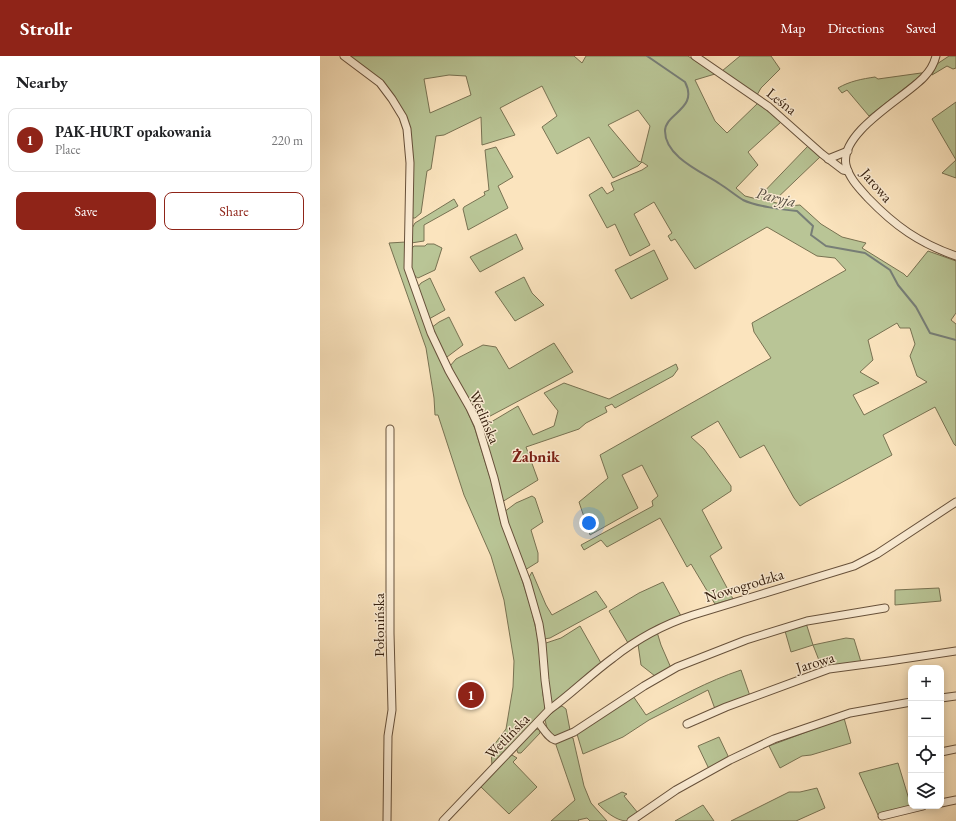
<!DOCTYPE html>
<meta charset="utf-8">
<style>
:root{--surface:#fff;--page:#f6f6f6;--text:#202124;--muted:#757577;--line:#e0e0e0;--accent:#8f2418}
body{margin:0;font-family:"EB Garamond",serif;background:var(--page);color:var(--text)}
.controls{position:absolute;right:12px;bottom:12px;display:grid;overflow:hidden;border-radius:8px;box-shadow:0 2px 10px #0003}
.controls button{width:36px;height:36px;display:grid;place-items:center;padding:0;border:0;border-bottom:1px solid var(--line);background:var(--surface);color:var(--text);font:20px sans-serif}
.you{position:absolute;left:269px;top:467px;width:14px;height:14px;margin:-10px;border:3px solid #fff;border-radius:50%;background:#1a73e8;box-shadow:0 0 0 6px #1a73e833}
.badge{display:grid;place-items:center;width:26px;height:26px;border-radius:50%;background:var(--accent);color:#fff;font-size:13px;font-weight:700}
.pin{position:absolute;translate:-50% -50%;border:2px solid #fff;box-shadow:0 1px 4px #0006}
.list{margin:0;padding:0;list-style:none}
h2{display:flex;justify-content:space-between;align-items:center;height:52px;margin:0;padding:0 16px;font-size:17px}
h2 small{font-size:13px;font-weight:400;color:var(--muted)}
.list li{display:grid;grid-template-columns:26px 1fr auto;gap:12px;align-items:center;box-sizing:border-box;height:64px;margin:0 8px 8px;padding:0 8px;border:1px solid var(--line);border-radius:8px}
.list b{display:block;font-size:15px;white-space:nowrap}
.list p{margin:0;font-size:13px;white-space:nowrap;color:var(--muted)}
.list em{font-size:13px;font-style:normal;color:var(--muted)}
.actions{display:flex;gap:8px;padding:12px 16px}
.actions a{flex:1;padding:9px 0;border:1px solid var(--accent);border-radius:8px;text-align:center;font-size:14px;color:var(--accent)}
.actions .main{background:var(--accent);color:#fff}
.icon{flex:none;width:22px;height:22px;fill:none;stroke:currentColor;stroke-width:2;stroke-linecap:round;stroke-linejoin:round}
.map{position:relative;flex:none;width:636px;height:765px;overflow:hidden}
header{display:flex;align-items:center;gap:24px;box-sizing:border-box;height:56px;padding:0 20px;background:var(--accent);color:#fff}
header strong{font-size:19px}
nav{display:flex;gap:22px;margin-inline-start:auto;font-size:14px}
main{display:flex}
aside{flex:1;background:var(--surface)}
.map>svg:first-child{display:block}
.green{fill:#b9c596;stroke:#787252;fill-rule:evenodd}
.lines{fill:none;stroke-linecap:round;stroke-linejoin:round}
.stream{stroke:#777e77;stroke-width:2}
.street-casing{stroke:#67513b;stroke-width:9}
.street{stroke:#fcedd5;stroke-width:7}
.labels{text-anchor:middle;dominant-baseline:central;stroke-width:3;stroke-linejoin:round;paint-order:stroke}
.street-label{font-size:15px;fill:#36200f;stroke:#fcedd5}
.water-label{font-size:16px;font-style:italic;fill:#574f43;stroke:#fcedd5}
.neighbourhood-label{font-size:16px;font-weight:bold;fill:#7a1f14;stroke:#fcedd5}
</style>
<header>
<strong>Strollr</strong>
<nav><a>Map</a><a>Directions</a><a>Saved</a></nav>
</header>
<main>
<aside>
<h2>Nearby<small></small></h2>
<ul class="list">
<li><span class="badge">1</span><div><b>PAK-HURT opakowania</b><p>Place</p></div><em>220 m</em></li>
</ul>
<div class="actions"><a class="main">Save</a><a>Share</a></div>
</aside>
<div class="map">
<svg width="636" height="765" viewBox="0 0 636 765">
<rect width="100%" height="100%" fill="#fbe4be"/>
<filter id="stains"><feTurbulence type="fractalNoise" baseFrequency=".005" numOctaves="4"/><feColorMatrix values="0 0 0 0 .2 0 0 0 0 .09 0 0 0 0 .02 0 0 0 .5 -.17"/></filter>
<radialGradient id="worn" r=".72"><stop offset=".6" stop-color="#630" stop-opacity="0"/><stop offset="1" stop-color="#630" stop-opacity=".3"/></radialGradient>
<!-- green -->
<g class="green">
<path d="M27,0H254L262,7L266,0H368L395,18L375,24L395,65L407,77L438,47L461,66L428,96L438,109L416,132L425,140L437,143L488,90L500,101L453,146L468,150L480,149L501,168L522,181L546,187L542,192L584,218L587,221L608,195L636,205V257L631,264L636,268V390L634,388L615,351L563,379L572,399L486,446L480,450L474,442L444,389L420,402L398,365L371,381L384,393L411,430V435L382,454L402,492L390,500L413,543L395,548L371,508L367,511L340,462L287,491L281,484L264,494L261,489L333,450L332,445L338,440L322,409L302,419L318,452L270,479L259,446L288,422L280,399L451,302L434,276L432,267L526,214L515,202L497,200L447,171L375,213L355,183L351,185L348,180L352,177L334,146L314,158L330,189L310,200L295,168L287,172L269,139L282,131L287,138L294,134L291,127L322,114L328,110L322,106L318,110L293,122L269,81L237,98L222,71L237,60L222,30L180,52L195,79L162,89L161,61L124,79L116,80L111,113L107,115L101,157L95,162H91V92L73,41ZM129,19L146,20L151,39L110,57L104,23ZM318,54L330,70L321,106L318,105L288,69ZM577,267L580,272H590L595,288L590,300L597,320L607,326L544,359L533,339L559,327L540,316L553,304L548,284Z"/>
<path d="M420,0H451L460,13L441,32L437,39L402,15Z"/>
<path d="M629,0H636V12L633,13L627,10L612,19L617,8Z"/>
<path d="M601,17H604L549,60L527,34L522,37L518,32C530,25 542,23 555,21L558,23Z"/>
<path d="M636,46V122L622,117L636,104L612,63Z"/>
<path d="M176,91L193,121L178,130L188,152L148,174L143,153L144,151L165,139L164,136L169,134L165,94Z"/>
<path d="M134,143L138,150L104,169V185L91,187V174L95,167Z"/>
<path d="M196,178L203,193L160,216L150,201Z"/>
<path d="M86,186L87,215L155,373L172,428L181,467L194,499L211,552L218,582L223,639L225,647V654L172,710L171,693L186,673L193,631L194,605L184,544L171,500L144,439L118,359H115L114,342L106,292L69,187Z"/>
<path d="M107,188H114L122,192L115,214L98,222C89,218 87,196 94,190H105Z"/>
<path d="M334,194L348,223L311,243L295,214Z"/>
<path d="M204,221L212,237L224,249L195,265L175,236Z"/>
<path d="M110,222L125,254L109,263L98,231L101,227Z"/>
<path d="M129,261L143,289L127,301L125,300L111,272L119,266Z"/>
<path d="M234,287L253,316L159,366L130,310L136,303L163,289L176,291L189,313Z"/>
<path d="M356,308L358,313L353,320L295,352L292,348L285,351L287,356L266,367L259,373L206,391L218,424L182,446L161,372L198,350L213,379L234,370L238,355L224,337L244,327L289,343Z"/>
<path d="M212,440L215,442L223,466L211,474L218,497V506L205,514L184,456L196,447Z"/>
<path d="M212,516L226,549L232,559L276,535L287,551L230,582L224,583L208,523Z"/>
<path d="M343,526L361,560L336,570L308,587L289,555L319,537Z"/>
<path d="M619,532L621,545L575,549V534Z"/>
<path d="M486,567L493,589L526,582L534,583L541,606L502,612L493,589L471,596L465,575Z"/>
<path d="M260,570L281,607L235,647H231L224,589L226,587L241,582Z"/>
<path d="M337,576L341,589L351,612L335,620L321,609L318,588Z"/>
<path d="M421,614L430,640L395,653L388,634L329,664L303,681L263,698L257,678L313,640L326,659C357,642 388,625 421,614Z"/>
<path d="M242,650L246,653L250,674L241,681H232L228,676L225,664L236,653Z"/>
<path d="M524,662L531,687L491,699L482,700L460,712L449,690Z"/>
<path d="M217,673L220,674V677L201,697H198L196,692L212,676Z"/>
<path d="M250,681L253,682L264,730L271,747L287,765H270L267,762L258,764L259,765H231L255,744L236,689V687Z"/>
<path d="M399,681L409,702L389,713L378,690Z"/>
<path d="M192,699L197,702L193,706L217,731L189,758L160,730L189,700Z"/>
<path d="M578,707L591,750L558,759L539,717Z"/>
<path d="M497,732L505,752L476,765H411L469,736H480Z"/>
<path d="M302,736L307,738L304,740L318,757C314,760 311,763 307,765C296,765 285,755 278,748Z"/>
<path d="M383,749L394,765H355Z"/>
</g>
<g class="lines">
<!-- stream -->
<path class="stream" d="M327,0L365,26C379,53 345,57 345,75C345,101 382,116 400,128C408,133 415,139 423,144C435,150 464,154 477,155L493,170L491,179L506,190L545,197L570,214L578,229L596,251L610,277L636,284"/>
<!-- street casing -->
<g class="street-casing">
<g id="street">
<path d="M24,0L60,27L72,43L83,61L87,73L90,107L88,212L111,277L129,315L150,352L158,369L174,422L185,468L207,526L219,568L222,587L225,624L229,654L123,765"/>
<path d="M375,0L449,51L502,98L523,114L528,115"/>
<path d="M616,0C614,8 610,15 604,21C586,41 519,76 526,109C529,122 539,132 548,142C575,170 599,187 636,200"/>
<path d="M508,103L528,95"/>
<path d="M621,642L636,640"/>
<path d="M229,654C251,638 271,618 293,602C317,583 345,568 373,559L534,510L557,498L636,446"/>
<path d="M218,666C223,672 228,682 235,684L254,676L324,630L357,611L426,584L487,565L565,552"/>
<path d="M367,668L406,651L509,613L569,605L636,595"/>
<path d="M621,696L636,693"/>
<path d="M621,747L636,744"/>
<path d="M562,760L603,750"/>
<path d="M67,765L68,680L72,654L70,577V373"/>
<path d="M311,765L356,734L410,704L454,683L530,657L591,646"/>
</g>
</g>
<!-- street -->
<use href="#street" class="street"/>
</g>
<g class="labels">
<!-- street labels -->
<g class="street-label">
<text transform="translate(462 45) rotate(38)">Leśna</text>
<text transform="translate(557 129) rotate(49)">Jarowa</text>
<text transform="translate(165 361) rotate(67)">Wetlińska</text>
<text transform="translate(424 529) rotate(-17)">Nowogrodzka</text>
<text transform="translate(58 569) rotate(-90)">Połonińska</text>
<text transform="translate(495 606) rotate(-17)">Jarowa</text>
<text transform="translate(187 680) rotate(-46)">Wetlińska</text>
</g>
<!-- water labels -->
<g class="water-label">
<text transform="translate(456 141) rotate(14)">Paryja</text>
</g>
<!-- neighbourhood labels -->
<g class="neighbourhood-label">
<text x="216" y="400">Żabnik</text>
</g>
</g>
<rect width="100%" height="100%" filter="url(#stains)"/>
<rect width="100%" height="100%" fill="url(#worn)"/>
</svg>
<div class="controls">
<button>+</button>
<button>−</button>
<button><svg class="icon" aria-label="locate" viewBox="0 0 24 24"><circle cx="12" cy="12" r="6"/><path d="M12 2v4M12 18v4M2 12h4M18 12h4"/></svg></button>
<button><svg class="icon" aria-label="layers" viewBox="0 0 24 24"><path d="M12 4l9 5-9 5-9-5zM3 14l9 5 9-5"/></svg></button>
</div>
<div class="you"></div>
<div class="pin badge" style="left:151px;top:639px">1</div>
</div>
</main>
